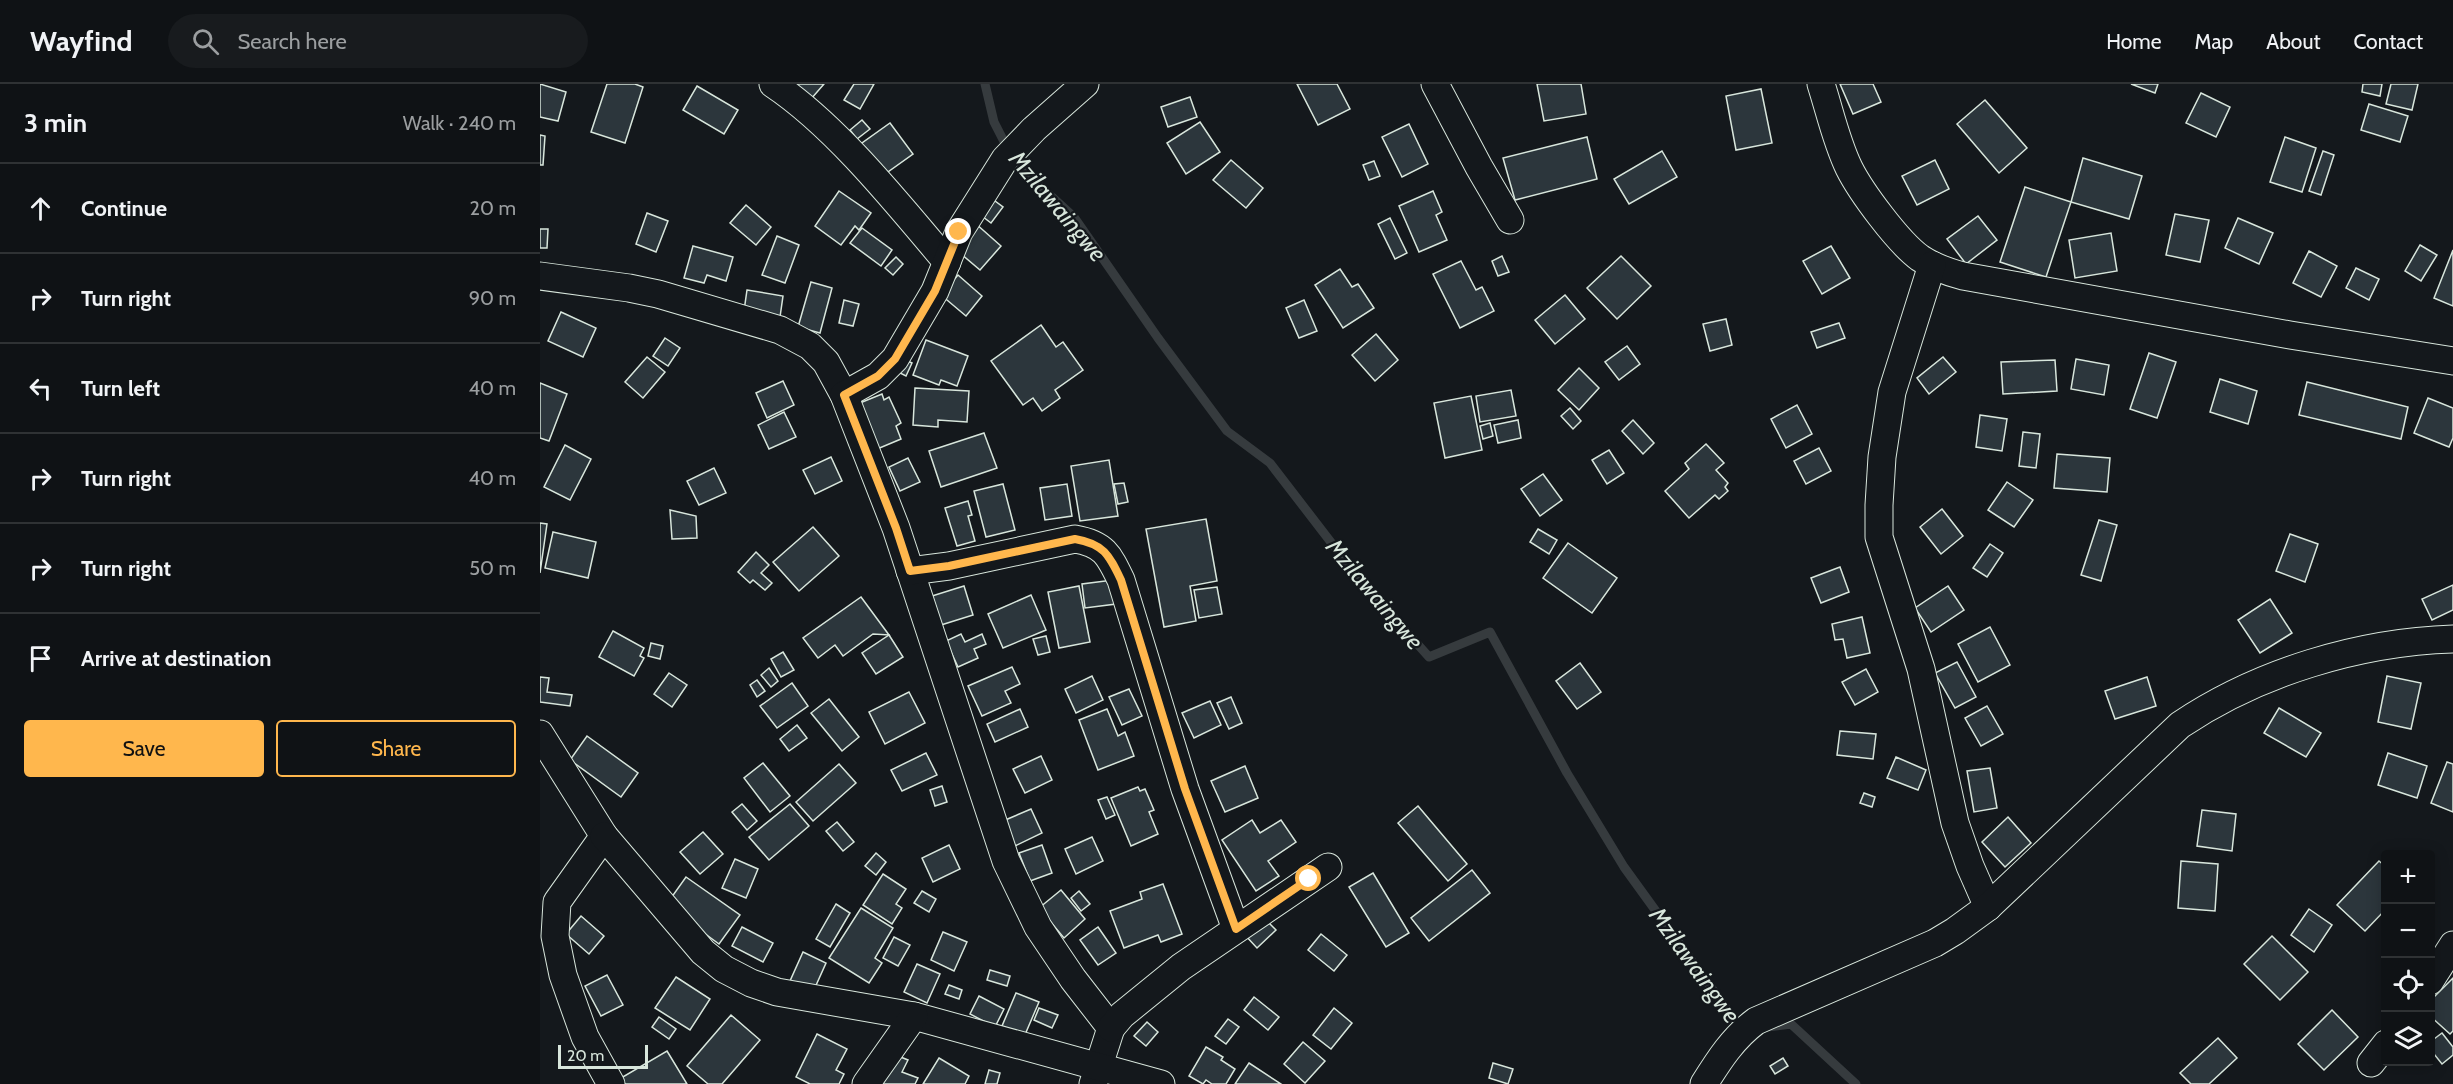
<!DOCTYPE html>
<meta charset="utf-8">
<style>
:root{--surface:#0f1215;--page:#181b1e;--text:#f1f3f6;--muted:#9b9ea0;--line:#2f3234;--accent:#ffb74d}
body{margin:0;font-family:Cabin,sans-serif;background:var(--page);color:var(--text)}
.controls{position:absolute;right:18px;bottom:18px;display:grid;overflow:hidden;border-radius:6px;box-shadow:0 3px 15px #0003}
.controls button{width:54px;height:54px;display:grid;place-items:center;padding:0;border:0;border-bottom:2px solid var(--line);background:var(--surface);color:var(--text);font:30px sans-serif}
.scale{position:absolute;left:18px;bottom:15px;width:90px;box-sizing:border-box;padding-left:6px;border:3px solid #d8e6dc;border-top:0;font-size:16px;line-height:21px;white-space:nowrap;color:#d8e6dc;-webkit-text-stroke:4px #14181c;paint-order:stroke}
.stop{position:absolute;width:18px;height:18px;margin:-14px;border:4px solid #ffb74d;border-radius:50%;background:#fff}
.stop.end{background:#ffb74d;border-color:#fff;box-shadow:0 2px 6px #0008}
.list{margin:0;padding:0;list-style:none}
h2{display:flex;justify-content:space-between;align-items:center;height:78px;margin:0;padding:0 24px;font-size:26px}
h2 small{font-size:20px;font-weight:400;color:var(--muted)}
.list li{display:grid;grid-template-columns:39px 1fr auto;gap:18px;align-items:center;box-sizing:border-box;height:90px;padding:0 24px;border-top:2px solid var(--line)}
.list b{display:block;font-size:22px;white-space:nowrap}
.list em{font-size:20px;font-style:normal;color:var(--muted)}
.actions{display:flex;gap:12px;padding:18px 24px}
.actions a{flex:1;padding:14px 0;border:2px solid var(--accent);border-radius:6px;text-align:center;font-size:21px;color:var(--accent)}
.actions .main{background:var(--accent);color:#111}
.icon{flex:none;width:33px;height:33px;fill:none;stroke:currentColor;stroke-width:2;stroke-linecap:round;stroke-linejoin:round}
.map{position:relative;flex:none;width:1913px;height:1000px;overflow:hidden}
header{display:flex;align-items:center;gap:36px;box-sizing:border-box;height:84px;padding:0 30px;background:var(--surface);border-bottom:2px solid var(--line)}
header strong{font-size:28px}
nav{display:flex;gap:33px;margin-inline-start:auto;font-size:21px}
.search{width:420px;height:54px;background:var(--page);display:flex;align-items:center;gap:15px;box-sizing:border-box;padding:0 21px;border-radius:33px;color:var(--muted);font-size:22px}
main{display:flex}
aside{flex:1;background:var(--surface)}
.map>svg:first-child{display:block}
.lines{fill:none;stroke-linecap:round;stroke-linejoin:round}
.stream{stroke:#363b3e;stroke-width:9}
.building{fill:#2c363c;stroke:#d8e6dc;stroke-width:1.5}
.minor-casing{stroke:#d8e6dc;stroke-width:29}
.minor{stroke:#14181c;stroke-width:27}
.route{stroke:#ffb74d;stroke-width:8}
.labels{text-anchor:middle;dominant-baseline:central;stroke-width:4.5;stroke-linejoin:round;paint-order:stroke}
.water-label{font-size:24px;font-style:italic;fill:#d8e6dc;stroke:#14181c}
</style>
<header>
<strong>Wayfind</strong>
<div class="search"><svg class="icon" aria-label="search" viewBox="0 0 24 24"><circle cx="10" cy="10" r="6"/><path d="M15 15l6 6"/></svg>Search here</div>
<nav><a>Home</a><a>Map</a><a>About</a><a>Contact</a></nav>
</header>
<main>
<aside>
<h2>3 min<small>Walk · 240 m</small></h2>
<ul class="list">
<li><svg class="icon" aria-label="ahead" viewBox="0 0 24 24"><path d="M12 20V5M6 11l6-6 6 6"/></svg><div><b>Continue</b></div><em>20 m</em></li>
<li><svg class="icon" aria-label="right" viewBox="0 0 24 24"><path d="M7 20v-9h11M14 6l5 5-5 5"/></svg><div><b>Turn right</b></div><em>90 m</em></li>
<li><svg class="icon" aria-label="left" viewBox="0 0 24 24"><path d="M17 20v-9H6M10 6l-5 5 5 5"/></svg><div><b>Turn left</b></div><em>40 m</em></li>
<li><svg class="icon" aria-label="right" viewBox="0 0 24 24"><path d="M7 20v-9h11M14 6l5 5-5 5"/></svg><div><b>Turn right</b></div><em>40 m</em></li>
<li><svg class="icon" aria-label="right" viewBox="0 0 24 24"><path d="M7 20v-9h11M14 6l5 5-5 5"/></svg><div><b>Turn right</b></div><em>50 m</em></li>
<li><svg class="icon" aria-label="arrive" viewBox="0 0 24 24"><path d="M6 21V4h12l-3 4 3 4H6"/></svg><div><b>Arrive at destination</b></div></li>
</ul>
<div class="actions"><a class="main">Save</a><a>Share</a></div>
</aside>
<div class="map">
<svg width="1913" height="1000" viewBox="0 0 1913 1000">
<rect width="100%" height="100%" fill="#14181c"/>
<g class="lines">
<!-- stream -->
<g class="stream">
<path d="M445,0L454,38L475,79L534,133L618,254L687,347L730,379L820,496L889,573L950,548L1027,689L1084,783L1202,946"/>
<path d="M1227,943L1251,940L1316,1000"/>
</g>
</g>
<!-- building -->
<g class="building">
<path d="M0,0L26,8L18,37L0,33Z"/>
<path d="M67,0H95L103,3L85,59L51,48Z"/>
<path d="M252,0H284L271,15Z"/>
<path d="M314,0H334L320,25L304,16Z"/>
<path d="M757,0H797L810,25L778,41Z"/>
<path d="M997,0H1041L1046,30L1004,37Z"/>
<path d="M1300,0H1333L1341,18L1313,30Z"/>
<path d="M1591,0H1618L1615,9Z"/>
<path d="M1823,0H1842L1840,12L1822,8Z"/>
<path d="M1851,0H1878L1872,26L1846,20Z"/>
<path d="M157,2L198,26L184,50L143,26Z"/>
<path d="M1221,5L1232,59L1196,66L1186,12Z"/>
<path d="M1661,9L1690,23L1676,53L1646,39Z"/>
<path d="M650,13L657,33L628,43L621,23Z"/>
<path d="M1445,16L1487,64L1459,89L1417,40Z"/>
<path d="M1829,20L1868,32L1860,58L1821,46Z"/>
<path d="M322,36L330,45L317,55L310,46Z"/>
<path d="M660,38L680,68L646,90L627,59Z"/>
<path d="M350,39L373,70L338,95L315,64Z"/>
<path d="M869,40L888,80L862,93L842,53Z"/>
<path d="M0,51L5,52L3,81H0Z"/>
<path d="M1047,53L1057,95L975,116L963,74Z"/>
<path d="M1745,53L1776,64L1762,108L1730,98Z"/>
<path d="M1122,67L1137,93L1089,120L1074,95Z"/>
<path d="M1783,67L1794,71L1781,111L1769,107Z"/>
<path d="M1543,74L1602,92L1589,135L1531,118Z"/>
<path d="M691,76L723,104L706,124L673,96Z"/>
<path d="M1395,76L1409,105L1377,121L1362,92Z"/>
<path d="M834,77L840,92L829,96L823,81Z"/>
<path d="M1485,103L1531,118L1506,193L1460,178Z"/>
<path d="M299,107L331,129L319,146L315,142L301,161L275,142Z"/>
<path d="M893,107L902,128L896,131L907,156L879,168L859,122Z"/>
<path d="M451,114L463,123L451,139L438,129Z"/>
<path d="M206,121L231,143L216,161L190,139Z"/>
<path d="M107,129L128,137L116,168L96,160Z"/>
<path d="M1635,130L1669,136L1660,178L1626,171Z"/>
<path d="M1438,132L1457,156L1426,180L1407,155Z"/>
<path d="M850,134L867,169L855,175L838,140Z"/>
<path d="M1698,134L1733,149L1719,180L1685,164Z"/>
<path d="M435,139L461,162L440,186L414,164Z"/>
<path d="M322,144L352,166L341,182L310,159Z"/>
<path d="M0,145H8L7,164H0Z"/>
<path d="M1571,149L1577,187L1535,194L1529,156Z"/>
<path d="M237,152L259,161L245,199L222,191Z"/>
<path d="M1880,161L1897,171L1881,197L1865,187Z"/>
<path d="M153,162L193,173L186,197L167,191L164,199L144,194Z"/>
<path d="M1291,162L1310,194L1282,210L1263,177Z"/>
<path d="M1913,166V222L1894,214Z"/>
<path d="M1769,167L1797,182L1781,213L1753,199Z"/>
<path d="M962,172L969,188L958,192L952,177Z"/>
<path d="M1081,172L1111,202L1077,235L1047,204Z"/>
<path d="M356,173L363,180L353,191L345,184Z"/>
<path d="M921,177L936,206L942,203L954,227L920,244L893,190Z"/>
<path d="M1816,184L1839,195L1829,216L1806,204Z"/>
<path d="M800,185L812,203L818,200L834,224L803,244L775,201Z"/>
<path d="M418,191L442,212L426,232L401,211Z"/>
<path d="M271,198L292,204L280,249L258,243Z"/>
<path d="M207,206L243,212L240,233L204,227Z"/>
<path d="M1025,211L1045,235L1015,260L995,236Z"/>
<path d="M304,216L319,220L313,242L299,239Z"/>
<path d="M764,216L777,247L759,254L746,224Z"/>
<path d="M21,228L56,244L43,273L8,257Z"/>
<path d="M1186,235L1192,261L1170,267L1163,240Z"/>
<path d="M1299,239L1305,254L1277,264L1271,248Z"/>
<path d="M501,241L516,263L523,258L543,286L515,306L520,314L502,327L493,314L483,321L451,277Z"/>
<path d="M836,250L858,276L835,297L812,271Z"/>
<path d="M125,254L140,264L128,282L113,272Z"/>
<path d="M386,256L428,272L417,302L401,296L399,301L373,291Z"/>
<path d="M1087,262L1100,280L1079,296L1065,278Z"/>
<path d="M1609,269L1636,278L1617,334L1590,325Z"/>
<path d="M107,273L125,288L103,314L85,298Z"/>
<path d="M358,273L372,279L366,292L352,285Z"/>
<path d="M1403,273L1416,288L1389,310L1377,294Z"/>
<path d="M1536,275L1569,281L1564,311L1531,305Z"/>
<path d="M1515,276L1517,307L1463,310L1461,278Z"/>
<path d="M1039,284L1059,304L1039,326L1018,306Z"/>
<path d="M1680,295L1717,307L1708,340L1670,328Z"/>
<path d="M243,297L254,321L227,334L216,309Z"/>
<path d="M1767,298L1868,323L1861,355L1759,331Z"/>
<path d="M0,299L27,310L9,357L0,354Z"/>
<path d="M375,304L429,307L427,338L398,336V343L373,341Z"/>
<path d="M971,306L976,332L940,338L936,312Z"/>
<path d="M342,310L344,316L349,313L361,339L356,342L361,355L330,368L310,323Z"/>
<path d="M931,312L942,366L905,374L894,319Z"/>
<path d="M1888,314L1913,324V354L1909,363L1874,349Z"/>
<path d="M1257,321L1272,350L1246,364L1231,335Z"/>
<path d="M1030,324L1041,337L1033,345L1021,332Z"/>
<path d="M244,328L256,353L229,365L218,341Z"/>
<path d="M1440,331L1467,335L1462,367L1436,363Z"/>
<path d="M978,336L981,354L958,359L954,341Z"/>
<path d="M1093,336L1114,359L1103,370L1082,347Z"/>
<path d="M950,339L953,352L943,355L940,342Z"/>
<path d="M1483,348L1500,350L1496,384L1479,382Z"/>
<path d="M444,349L457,384L401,403L389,367Z"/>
<path d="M1166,360L1184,379L1176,386L1188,399L1185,403L1188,407L1179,415L1175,411L1149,434L1125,407L1149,385L1145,379Z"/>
<path d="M25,361L51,375L30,416L4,403Z"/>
<path d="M1279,364L1291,387L1266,400L1254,377Z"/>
<path d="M1069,366L1084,389L1067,400L1052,376Z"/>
<path d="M1517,370L1570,374L1567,408L1514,404Z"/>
<path d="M291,373L302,397L275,410L263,386Z"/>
<path d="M368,374L380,398L360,407L349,383Z"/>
<path d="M569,376L578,432L540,437L531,382Z"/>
<path d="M174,384L186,409L159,421L147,397Z"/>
<path d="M1003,390L1022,416L1000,432L981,405Z"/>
<path d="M1467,398L1493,416L1474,443L1448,426Z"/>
<path d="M584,399L588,418L578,420L574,400Z"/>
<path d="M463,400L475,446L446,453L434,407Z"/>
<path d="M527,400L532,432L505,436L500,404Z"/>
<path d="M428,417L432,431L428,432L435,457L417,462L405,424Z"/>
<path d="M1402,425L1423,452L1401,470L1380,443Z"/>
<path d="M130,426L156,432L157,454L132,455Z"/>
<path d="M666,435L677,497L650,502L656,537L624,543L606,445Z"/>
<path d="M1559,436L1577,441L1561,497L1541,491Z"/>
<path d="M0,439L7,440L0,489Z"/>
<path d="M273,443L299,472L259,507L233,478Z"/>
<path d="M998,445L1017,456L1009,470L990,458Z"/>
<path d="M13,448L56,458L48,494L5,484Z"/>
<path d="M1750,450L1778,460L1765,498L1736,487Z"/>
<path d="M1028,459L1077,494L1052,529L1003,494Z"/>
<path d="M1450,460L1463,469L1447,493L1433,484Z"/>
<path d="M216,468L229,481L221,489L232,499L225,506L213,496L210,499L198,488Z"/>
<path d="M1300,483L1309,508L1281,519L1271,494Z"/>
<path d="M573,496L576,520L545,524L542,500Z"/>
<path d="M1913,501V526L1892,536L1882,515Z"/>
<path d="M424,502L433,531L401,541L392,512Z"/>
<path d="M539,502L550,558L519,564L508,508Z"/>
<path d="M1408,502L1424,526L1391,548L1375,524Z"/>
<path d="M677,503L682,530L659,534L654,506Z"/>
<path d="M491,511L506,546L463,564L448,530Z"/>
<path d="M321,513L349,551L333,550L303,572L295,561L278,574L263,554Z"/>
<path d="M1730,515L1752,549L1720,569L1698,536Z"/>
<path d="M1322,533L1330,569L1307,574L1303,555L1295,556L1292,540Z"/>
<path d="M1450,543L1470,581L1438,598L1418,560Z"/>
<path d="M73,547L104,564L100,572L104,574L94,592L59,573Z"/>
<path d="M421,550L425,558L442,550L446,560L434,565L438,574L418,583L406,557Z"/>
<path d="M349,551L363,573L336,590L322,569Z"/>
<path d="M506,552L510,568L498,571L493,555Z"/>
<path d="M111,559L123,562L120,575L108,572Z"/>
<path d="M243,568L254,586L241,593L231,575Z"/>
<path d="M1417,578L1436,613L1415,624L1395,589Z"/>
<path d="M1040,579L1061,608L1037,625L1016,597Z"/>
<path d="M472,583L480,600L465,607L471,619L442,632L428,602Z"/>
<path d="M229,584L238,597L231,603L221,591Z"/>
<path d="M1326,585L1338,608L1315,621L1302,598Z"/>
<path d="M129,589L147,601L132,623L114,610Z"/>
<path d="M552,592L563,616L536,629L525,605Z"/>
<path d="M1847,592L1881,599L1871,645L1838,638Z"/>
<path d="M0,593L9,594L7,608L32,611L30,622L0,618Z"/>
<path d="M1607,593L1616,622L1575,635L1565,607Z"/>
<path d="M217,596L225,607L217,613L210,601Z"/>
<path d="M252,599L268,622L237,644L220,622Z"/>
<path d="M589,605L602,632L582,641L569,613Z"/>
<path d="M369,608L385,639L345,660L329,628Z"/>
<path d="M691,613L702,639L689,645L677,619Z"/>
<path d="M289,615L319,653L302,667L271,629Z"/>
<path d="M670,617L681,641L654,654L642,629Z"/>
<path d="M1447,622L1463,650L1441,662L1425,634Z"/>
<path d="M1739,624L1781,649L1766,673L1724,649Z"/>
<path d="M480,625L488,643L455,658L447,640Z"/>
<path d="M567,625L578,652L585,648L594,672L558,686L539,636Z"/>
<path d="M257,641L267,654L249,667L240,655Z"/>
<path d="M1300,647L1336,650L1333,675L1297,671Z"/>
<path d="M47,652L98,689L81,713L30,676Z"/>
<path d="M386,669L397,691L362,707L351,686Z"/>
<path d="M1848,669L1887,682L1877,714L1838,701Z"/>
<path d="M501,672L512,696L485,709L473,685Z"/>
<path d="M1356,673L1386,686L1378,706L1347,694Z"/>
<path d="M1907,678L1913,680V728L1891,719Z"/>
<path d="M223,679L250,712L230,728L204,694Z"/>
<path d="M299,680L316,699L273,737L256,718Z"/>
<path d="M705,682L718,714L685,728L671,697Z"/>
<path d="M1450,684L1457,724L1434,728L1427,687Z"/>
<path d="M402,702L407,718L395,722L390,706Z"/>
<path d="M598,703L600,707L605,705L614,726L609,728L618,750L591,762L571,714Z"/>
<path d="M1324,709L1335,713L1332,723L1320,719Z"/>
<path d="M567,713L575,731L566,735L558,716Z"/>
<path d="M202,720L217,737L207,746L192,728Z"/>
<path d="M250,720L269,742L229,776L209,753Z"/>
<path d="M878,722L927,780L908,797L858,739Z"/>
<path d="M491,725L502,749L475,762L463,737Z"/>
<path d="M1662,726L1696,730L1692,767L1657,762Z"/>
<path d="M1468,733L1491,759L1465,783L1442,758Z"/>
<path d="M712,736L720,749L741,736L756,758L728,777L739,792L716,807L682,756Z"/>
<path d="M297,738L314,758L303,767L286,747Z"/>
<path d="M163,748L183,770L160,790L140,768Z"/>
<path d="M552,753L563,777L536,790L525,765Z"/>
<path d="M409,761L420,785L393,798L382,774Z"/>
<path d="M502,761L512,789L490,797L479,769Z"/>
<path d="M336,769L346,778L336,791L325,782Z"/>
<path d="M195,775L218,785L206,814L182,804Z"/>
<path d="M1641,777L1678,780L1675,827L1638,824Z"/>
<path d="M1839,777L1846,783V825L1825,847L1797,821Z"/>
<path d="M932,786L950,809L889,857L871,834Z"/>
<path d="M833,789L869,849L846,863L809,803Z"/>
<path d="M343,790L366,805L356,820L362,824L352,840L323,821Z"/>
<path d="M146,793L200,831L179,860L126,821Z"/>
<path d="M623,800L642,850L621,858L618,851L584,864L570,827L602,815L600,808Z"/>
<path d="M521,806L545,835L524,854L499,824Z"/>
<path d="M382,807L396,815L389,828L374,819Z"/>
<path d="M539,807L550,820L541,827L531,814Z"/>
<path d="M296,820L310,829L290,863L276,855Z"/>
<path d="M321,824L353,844L335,874L342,879L329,899L289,874Z"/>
<path d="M1769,825L1792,841L1774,868L1751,851Z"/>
<path d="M41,832L64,852L49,870L26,850Z"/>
<path d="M723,833L736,846L717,864L705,851Z"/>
<path d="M202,843L233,859L223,878L192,862Z"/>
<path d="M558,843L576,869L558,881L540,856Z"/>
<path d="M403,848L427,858L414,887L391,876Z"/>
<path d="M781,850L807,871L794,887L768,866Z"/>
<path d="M1732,852L1768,888L1740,916L1704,880Z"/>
<path d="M354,853L370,861L358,882L343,874Z"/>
<path d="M263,868L286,879L273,908L250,897Z"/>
<path d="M377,880L400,890L387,919L364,908Z"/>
<path d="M450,886L470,892L467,902L447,896Z"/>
<path d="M67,891L83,921L61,932L45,902Z"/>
<path d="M136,893L170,915L150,946L115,924Z"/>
<path d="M1913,894V947L1910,950L1890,932V917Z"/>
<path d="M409,901L422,906L419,915L405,910Z"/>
<path d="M476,909L499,918L484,953L462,942Z"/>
<path d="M439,912L464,925L455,943L430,930Z"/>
<path d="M714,913L739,933L728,946L704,926Z"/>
<path d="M499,924L518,931L512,944L494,936Z"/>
<path d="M794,924L812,939L791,965L773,951Z"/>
<path d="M1792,926L1818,953L1784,986L1758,960Z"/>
<path d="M191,931L220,956L182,1000H168L147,982Z"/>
<path d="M119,933L136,945L129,955L112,943Z"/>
<path d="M688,935L699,943L686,960L675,952Z"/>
<path d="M607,938L618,948L606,962L594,952Z"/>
<path d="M1902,949L1913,963V971L1902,980L1890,965V958Z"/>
<path d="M277,950L307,965L296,986L304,990L299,1000H270L256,993Z"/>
<path d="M1678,954L1697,974L1669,1000H1651L1640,989Z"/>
<path d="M763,958L785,977L765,999L744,980Z"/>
<path d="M666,963L683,973L681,976L695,985L686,1000H672L666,996L663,1000L649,992Z"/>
<path d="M127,967L147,1000H85L81,994Z"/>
<path d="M353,970L368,976L362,988L378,994L375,1000H341Z"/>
<path d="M399,974L429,992L425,1000H383Z"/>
<path d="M1243,974L1248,982L1235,990L1230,982Z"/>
<path d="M709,979L741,1000H695Z"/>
<path d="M953,979L973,985L968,1000L949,994Z"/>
<path d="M449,986L460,989L457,1000H445Z"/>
</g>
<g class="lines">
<!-- minor casing -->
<g class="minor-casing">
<g id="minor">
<path d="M233,0C296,42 358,120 407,178"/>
<path d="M895,0L939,83L970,136"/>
<path d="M1281,0C1290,28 1296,57 1309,84C1321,108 1358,158 1380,174C1393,183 1408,188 1423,192L1750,251L1913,277"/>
<path d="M1392,181L1352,308L1342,373L1339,421V453L1381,585L1415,739L1430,782L1448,823"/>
<path d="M0,192L89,204L118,210L240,246L270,262L286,278L304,311L356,444L466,777L498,843L533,895L571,944L553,1000"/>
<path d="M304,311L338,292L355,275L395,207L419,148L465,75L494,45L545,0"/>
<path d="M370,487L409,482L535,455C564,460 569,471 581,496L645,705L696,845"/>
<path d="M0,650L64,752L17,818L15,852L23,891L45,953L71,1000"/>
<path d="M64,752L163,868L184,885L211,899L237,908L374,932L621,1000"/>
<path d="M1890,897L1913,861"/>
<path d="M571,944L582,931L641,883L788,783"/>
<path d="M1831,979L1846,960"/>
<path d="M326,1000L374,932"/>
<path d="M1164,1000C1179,976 1193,954 1216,937L1395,859L1415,847L1448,823L1640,641C1719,588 1819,558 1913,555"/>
</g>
</g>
<!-- minor -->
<use href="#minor" class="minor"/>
</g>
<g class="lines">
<!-- route -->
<path class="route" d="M419,148L395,207L355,275L338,292L304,311L356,444L370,487L409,482L535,455C564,460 569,471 581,496L645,705L696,845L769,795"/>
</g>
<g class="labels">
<!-- water labels -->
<g class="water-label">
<text transform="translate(518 122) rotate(50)">Mzilawaingwe</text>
<text transform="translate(835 510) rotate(50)">Mzilawaingwe</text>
<text transform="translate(1155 881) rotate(54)">Mzilawaingwe</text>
</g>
</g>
</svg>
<div class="controls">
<button>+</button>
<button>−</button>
<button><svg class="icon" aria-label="locate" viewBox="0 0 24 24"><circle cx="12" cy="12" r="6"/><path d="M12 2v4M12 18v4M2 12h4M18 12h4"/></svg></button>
<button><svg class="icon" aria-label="layers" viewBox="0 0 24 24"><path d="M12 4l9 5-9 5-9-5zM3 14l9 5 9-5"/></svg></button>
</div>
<div class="scale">20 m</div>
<div class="stop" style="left:769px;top:795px"></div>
<div class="stop end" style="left:419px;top:148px"></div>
</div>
</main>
